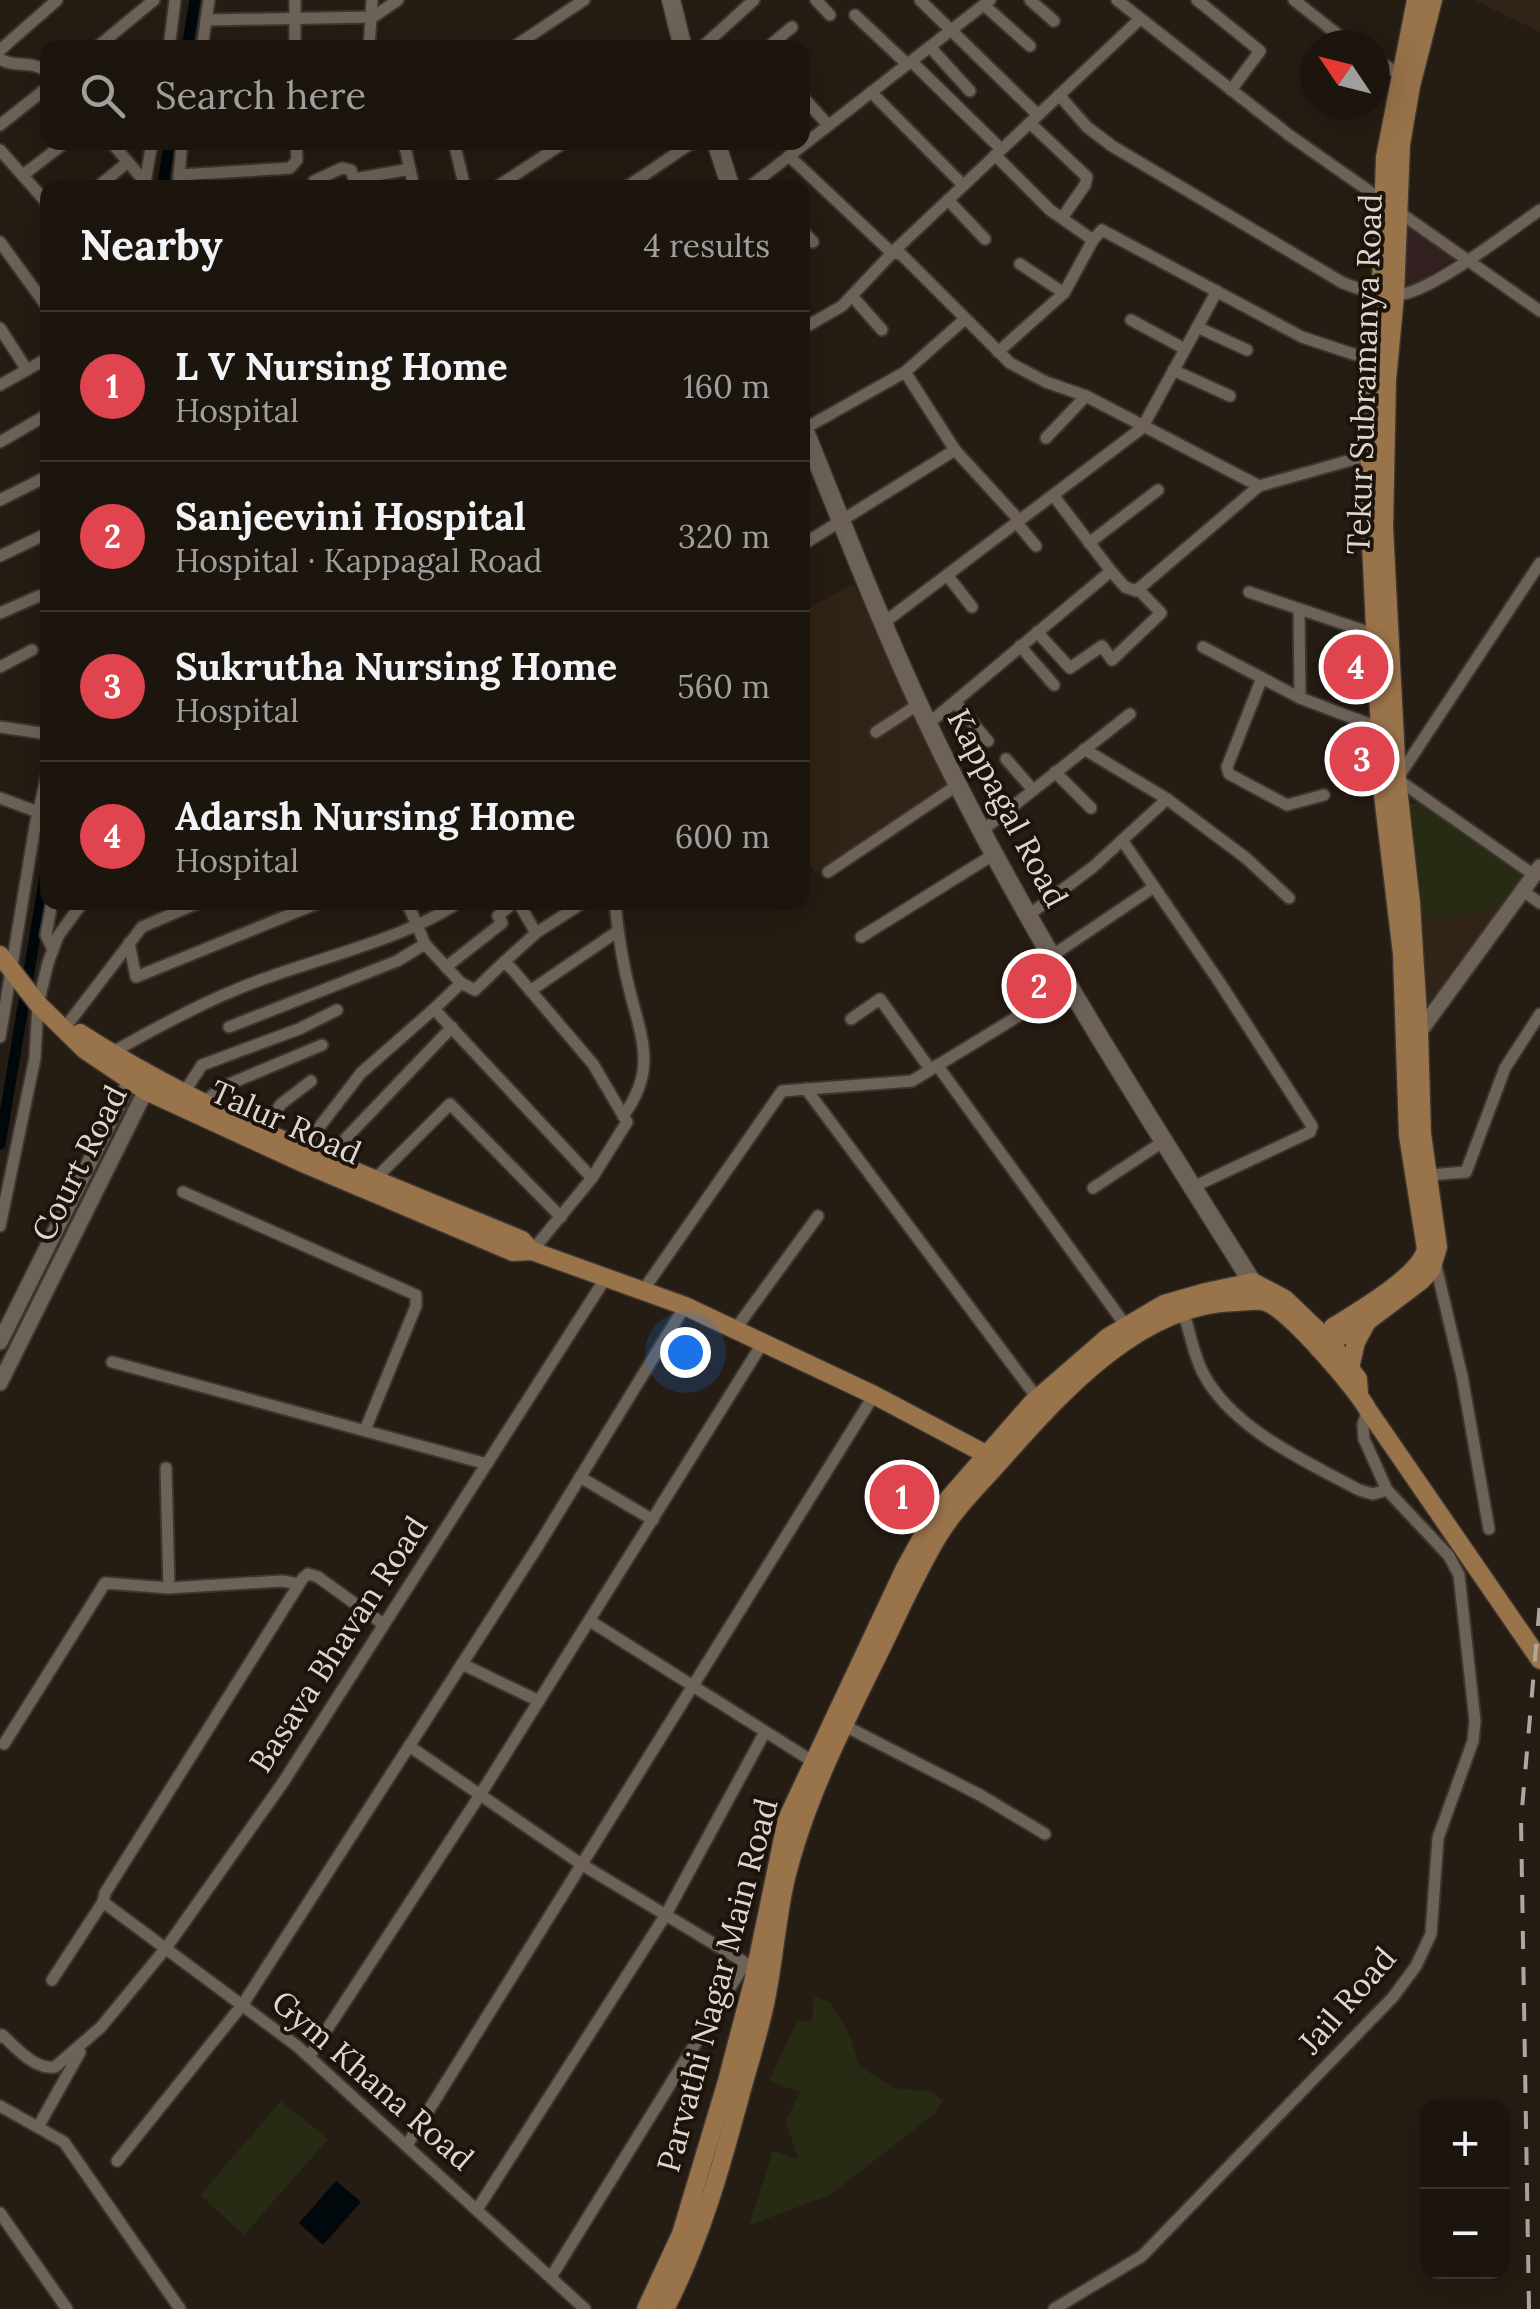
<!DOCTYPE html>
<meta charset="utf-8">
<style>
:root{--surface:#1c150e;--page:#29221c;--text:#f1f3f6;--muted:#a09f9e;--line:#3a342e;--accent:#dc99f5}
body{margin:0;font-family:Lora,serif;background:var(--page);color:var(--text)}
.controls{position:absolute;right:30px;bottom:30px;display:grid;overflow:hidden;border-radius:20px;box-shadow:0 10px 40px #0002}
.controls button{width:90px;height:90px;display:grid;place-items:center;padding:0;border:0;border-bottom:2px solid var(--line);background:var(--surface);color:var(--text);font:50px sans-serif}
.compass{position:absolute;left:1300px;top:30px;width:90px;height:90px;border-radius:50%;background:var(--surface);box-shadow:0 10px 40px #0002;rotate:305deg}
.you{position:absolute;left:685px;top:1352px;width:35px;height:35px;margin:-25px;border:8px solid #fff;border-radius:50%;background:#1a73e8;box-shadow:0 0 0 15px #1a73e833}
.badge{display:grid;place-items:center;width:65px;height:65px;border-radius:50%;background:var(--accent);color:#fff;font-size:32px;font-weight:700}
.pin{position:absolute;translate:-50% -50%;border:5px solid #fff;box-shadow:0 2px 10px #0006}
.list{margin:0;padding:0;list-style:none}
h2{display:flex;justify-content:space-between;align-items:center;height:130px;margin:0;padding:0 40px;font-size:42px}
h2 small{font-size:32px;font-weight:400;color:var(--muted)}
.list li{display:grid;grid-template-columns:65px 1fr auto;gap:30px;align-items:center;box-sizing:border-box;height:150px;padding:0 40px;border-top:2px solid var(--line)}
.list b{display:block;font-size:38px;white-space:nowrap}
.list p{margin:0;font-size:32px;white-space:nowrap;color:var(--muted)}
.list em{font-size:32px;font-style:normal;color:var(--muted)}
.icon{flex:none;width:55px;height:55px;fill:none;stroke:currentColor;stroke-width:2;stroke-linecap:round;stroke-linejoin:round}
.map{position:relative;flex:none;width:1540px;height:2309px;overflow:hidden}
.search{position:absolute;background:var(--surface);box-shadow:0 10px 40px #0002;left:40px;top:40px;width:770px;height:110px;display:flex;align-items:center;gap:25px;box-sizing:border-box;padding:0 35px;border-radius:20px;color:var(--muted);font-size:38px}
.panel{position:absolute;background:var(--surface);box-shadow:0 10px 40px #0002;left:40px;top:180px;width:770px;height:730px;border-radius:20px}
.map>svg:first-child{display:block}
.commercial{fill:#332020}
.built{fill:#312315}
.green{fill:#282b13}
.water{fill:#00080b}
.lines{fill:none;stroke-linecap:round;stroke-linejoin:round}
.canal{stroke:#00080b;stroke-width:11}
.minor-casing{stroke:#3c3530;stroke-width:15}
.tertiary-casing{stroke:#3c3530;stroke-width:19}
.secondary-casing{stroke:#3c3530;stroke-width:21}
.primary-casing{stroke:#3c3530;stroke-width:21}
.minor{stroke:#6d6257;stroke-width:11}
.tertiary{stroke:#6d6257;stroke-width:15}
.secondary{stroke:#6d6257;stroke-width:18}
.primary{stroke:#99734a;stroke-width:18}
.rail{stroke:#aea69f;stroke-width:4;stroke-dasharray:18 18;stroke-linecap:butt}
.labels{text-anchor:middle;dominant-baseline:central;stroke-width:8;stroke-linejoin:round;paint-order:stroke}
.street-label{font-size:32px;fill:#ded7d1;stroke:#1c130a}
</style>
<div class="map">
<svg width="1540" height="2309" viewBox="0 0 1540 2309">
<rect width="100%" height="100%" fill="#251c13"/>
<!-- commercial -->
<path class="commercial" d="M1405,222L1454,258L1401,294Z"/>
<!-- built -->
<g class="built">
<path d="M1474,0H1540V32Z"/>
<path d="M854,584L948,783L816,873L803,853L802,611Z"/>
<path d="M1509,907L1426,1015L1419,921Z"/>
</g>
<!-- green -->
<g class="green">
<path d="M1420,802L1531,877L1509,907L1419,921L1406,805Z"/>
<path d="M814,1997L830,2002L850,2036L859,2066L894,2088L932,2092L943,2101L934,2114L830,2195L749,2225L773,2151L798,2159L786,2121L800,2092L769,2081L798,2019L812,2023Z"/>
<path d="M281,2101L328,2139L244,2235L200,2195Z"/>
</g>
<!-- water -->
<path class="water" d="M336,2181L361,2202L323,2245L299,2223Z"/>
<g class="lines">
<!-- canal -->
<g class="canal">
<path d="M187,48L195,0"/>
<path d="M162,188L170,142"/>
<path d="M0,1144L48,858"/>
</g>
<!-- minor casing -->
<g class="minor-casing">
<g id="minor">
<path d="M295,0V48"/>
<path d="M816,0L830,15"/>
<path d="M920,0L1038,115"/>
<path d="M1030,0L1054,21"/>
<path d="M1117,0L1289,135L1540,311"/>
<path d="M1197,0L1260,51L1231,90"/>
<path d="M1294,0L1351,45"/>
<path d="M984,5L1030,46"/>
<path d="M855,15L907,64"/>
<path d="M206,20L373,17L398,0"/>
<path d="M930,47L970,91"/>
<path d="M96,48L154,0"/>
<path d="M169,48L175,0"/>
<path d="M202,48L209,0"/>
<path d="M369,48L372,0"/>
<path d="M512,48L584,0"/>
<path d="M701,48L754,0"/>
<path d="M767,48L792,27"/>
<path d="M0,50L57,0"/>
<path d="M0,59C18,69 29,59 48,72"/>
<path d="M1375,59L1399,74"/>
<path d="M911,61L1001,149"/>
<path d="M871,92L963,185"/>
<path d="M1059,95L1087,127L1112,146L1343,283C1360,289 1380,297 1397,295C1431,293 1509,231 1540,210"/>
<path d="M802,96L828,125"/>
<path d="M1030,123L1087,177L1085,185L1062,218"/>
<path d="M0,125L48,87"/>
<path d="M111,142L128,162"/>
<path d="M404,142L414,188"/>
<path d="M454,142L465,188"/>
<path d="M0,150L48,204"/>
<path d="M995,155L1050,210L1093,240L1102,230L1302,337L1374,361"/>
<path d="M789,156L892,253L901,254L1010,363L1046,382L1086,396L1259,486L1369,455"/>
<path d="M23,175L66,142"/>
<path d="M179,175L290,168L297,160L296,142"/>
<path d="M354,179L410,169"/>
<path d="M145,183L152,142"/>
<path d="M96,188L128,162L145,182"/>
<path d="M178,188L182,142"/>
<path d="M313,188L314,181L342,168L351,170L357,188"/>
<path d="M495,188L565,142"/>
<path d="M625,188L693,142"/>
<path d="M748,188L990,0"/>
<path d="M948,200L985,239"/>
<path d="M802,230L813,242"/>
<path d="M0,242L48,308"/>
<path d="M1020,264L1064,293"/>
<path d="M852,296L882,330"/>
<path d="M1131,320L1185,349"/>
<path d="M1197,327L1247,350"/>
<path d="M0,328L27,370"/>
<path d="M802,329L842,306L896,249L1140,19"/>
<path d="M998,352L1064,293L1093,240"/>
<path d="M1173,370L1230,396"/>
<path d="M905,372L955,450L1019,520"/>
<path d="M0,385L48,358"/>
<path d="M802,430L905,372L965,319"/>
<path d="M1046,438L1086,396"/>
<path d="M0,442L48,414"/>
<path d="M1053,495L1111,571"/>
<path d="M0,500L48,476"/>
<path d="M1016,522L1036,546"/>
<path d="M1089,543L1158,490"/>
<path d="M802,545L955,450"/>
<path d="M0,556L48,533"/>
<path d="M947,575L972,607"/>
<path d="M1249,592L1374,634"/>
<path d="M1299,611L1300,698"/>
<path d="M0,613L39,596"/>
<path d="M882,624L1142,428L1217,291"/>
<path d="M1037,632L1070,668L1102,646L1112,660L1161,613L1138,589"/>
<path d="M1020,646L1054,685"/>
<path d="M1203,647L1300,698L1385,730"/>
<path d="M0,667L32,650"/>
<path d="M1262,678L1227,767L1229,774L1287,805L1324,795"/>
<path d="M955,702L988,741"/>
<path d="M928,724L1111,571L1125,587L1136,591L1259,486"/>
<path d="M0,727L48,734"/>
<path d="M876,732L919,704"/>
<path d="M1084,749L1167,799"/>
<path d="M1006,759L1033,790"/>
<path d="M1055,772L1091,808"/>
<path d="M1399,776L1540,563"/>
<path d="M1397,779L1534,875"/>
<path d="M0,798L38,812"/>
<path d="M984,829L1130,714"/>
<path d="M1122,840L1220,983L1312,1126L1310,1132L1193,1187"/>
<path d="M828,872L959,784"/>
<path d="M1523,891L1540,903"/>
<path d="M52,902L46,935L53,950"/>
<path d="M407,902L425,944L461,983"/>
<path d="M615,902C618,934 623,966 631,996C644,1044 655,1073 623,1116"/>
<path d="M1030,914L1093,867L1167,799L1246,858L1289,898"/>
<path d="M536,933L584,902"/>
<path d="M861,937L996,853"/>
<path d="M129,943L136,977L321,902"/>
<path d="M1053,955L1154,887"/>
<path d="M504,962L536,933L518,902"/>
<path d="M446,967L502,923L498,916L514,902"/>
<path d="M530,991L618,931"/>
<path d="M434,1009L461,983L475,990L504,962L512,969L593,1064L627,1122L592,1178"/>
<path d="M851,1019L880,999L930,1069"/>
<path d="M67,1025L142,927L200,902"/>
<path d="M229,1027L397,961L425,944"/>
<path d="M0,1037L35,826L48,771"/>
<path d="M111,1053C163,1024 216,995 272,976C328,956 410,936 459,902"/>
<path d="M937,1065L1126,1326"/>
<path d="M806,1089L1038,1399"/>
<path d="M185,1091L202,1065L299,1029L337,1010"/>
<path d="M206,1101L222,1087L322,1045"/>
<path d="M264,1129L281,1104L311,1081"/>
<path d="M303,1148L361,1073L434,1009L592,1178L532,1251"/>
<path d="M327,1158L452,1027"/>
<path d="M1429,1175L1466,1172L1505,1068L1540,1014"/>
<path d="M375,1179L450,1104L561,1217"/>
<path d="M1093,1188L1164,1141"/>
<path d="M183,1192L416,1295V1306L365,1430"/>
<path d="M0,1226L35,1058L38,1004L48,963L58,936L83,902"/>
<path d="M1435,1262L1462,1376L1489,1529"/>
<path d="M644,1289L782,1091L912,1081L1069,985"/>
<path d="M1184,1314C1190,1333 1194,1356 1203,1373C1233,1430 1306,1461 1359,1490L1373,1494L1387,1490"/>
<path d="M734,1331L818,1216"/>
<path d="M112,1362L487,1464"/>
<path d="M166,1468L169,1588"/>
<path d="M580,1477L653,1520"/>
<path d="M590,1621L812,1761"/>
<path d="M383,1624L318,1577L308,1574L303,1578L105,1893L103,1902L297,2046L585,2309"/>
<path d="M462,1664L539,1701"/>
<path d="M843,1725L980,1795L1045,1834"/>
<path d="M4,1744L105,1583L169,1588L282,1581L299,1584"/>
<path d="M409,1746L581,1864L759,1971"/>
<path d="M52,1980L103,1902"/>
<path d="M0,2037L2,2035C17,2048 34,2070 55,2067L101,2027L166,1948L282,1784L605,1279"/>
<path d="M309,2057L480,1795L762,1344"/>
<path d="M0,2106L64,2142L180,2309"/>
<path d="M38,2127L80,2052"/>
<path d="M407,2145L874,1395"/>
<path d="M117,2161L243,2004L538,1546L685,1306"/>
<path d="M478,2208L665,1916L765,1732"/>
<path d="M0,2213L67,2309"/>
<path d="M551,2277L744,1965"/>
<path d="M1054,2309L1142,2256L1393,1997L1416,1966L1431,1934L1438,1838L1473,1741L1475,1721L1459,1575L1449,1556L1387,1490L1364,1439L1363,1424L1368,1410"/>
</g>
</g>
<!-- tertiary casing -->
<g class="tertiary-casing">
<g id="tertiary">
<path d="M1415,1038L1540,867"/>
<path d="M0,1342L134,1073"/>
<path d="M0,1383L149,1084"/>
</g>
</g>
<!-- secondary casing -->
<g class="secondary-casing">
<g id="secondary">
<path d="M671,0L683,48"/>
<path d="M716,142L731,188"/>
<path d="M802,424C846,532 887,640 938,745C1030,935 1147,1114 1259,1293"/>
</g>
</g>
<!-- primary casing -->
<g class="primary-casing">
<g id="primary">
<path d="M0,955L38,1004L85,1050L146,1091L305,1164L513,1252L532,1251L685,1306L874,1395L995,1459"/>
<path d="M80,1033C213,1119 376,1179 522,1240L532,1251"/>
<path d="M1333,1327C1357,1312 1420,1276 1426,1249L1408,1135L1402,954L1383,795L1369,502L1371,379L1381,287L1385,157L1416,0"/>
<path d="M1319,1349L1369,1320L1422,1280L1431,1270L1438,1247L1422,1134L1419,1032L1411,903L1397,779L1384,528L1387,380L1395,296L1401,144L1411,86L1433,0"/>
<path d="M1350,1368L1356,1342L1368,1320"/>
<path d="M646,2309L681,2234L727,2081L753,1982L787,1819L905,1568L930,1523L949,1498L1032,1403L1108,1337L1164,1304L1206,1292L1253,1282L1285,1299L1330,1342L1358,1379L1359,1394"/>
<path d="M665,2309C701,2240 722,2164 742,2089C751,2057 761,2026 767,1994C774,1957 777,1919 785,1882C804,1803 840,1732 876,1659C896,1619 914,1577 937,1538C955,1508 981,1483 1004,1457C1062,1392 1141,1303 1236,1302C1245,1302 1258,1299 1266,1302C1289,1310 1357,1389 1368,1410L1540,1660"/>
</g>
</g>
<!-- minor -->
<use href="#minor" class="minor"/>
<!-- tertiary -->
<use href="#tertiary" class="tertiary"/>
<!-- secondary -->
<use href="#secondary" class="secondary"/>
<!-- primary -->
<use href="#primary" class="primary"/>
<!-- rail -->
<path class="rail" d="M1529,2309L1521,1820L1540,1602"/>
</g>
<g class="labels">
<!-- street labels -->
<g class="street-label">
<text transform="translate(1364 374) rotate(-88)">Tekur Subramanya Road</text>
<text transform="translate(1008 808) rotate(62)">Kappagal Road</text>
<text transform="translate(286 1122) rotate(24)">Talur Road</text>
<text transform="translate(79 1163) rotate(-63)">Court Road</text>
<text transform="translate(338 1644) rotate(-57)">Basava Bhavan Road</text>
<text transform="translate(717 1985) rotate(-75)">Parvathi Nagar Main Road</text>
<text transform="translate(1347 2000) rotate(-49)">Jail Road</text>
<text transform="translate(373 2080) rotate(41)">Gym Khana Road</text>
</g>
</g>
</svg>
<div class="controls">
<button>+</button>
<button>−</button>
</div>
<svg class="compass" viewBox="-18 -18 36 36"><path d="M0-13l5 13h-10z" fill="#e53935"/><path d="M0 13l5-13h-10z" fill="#a09f9e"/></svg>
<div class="you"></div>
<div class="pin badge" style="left:902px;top:1497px;background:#e0444e">1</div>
<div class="pin badge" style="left:1039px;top:986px;background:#e0444e">2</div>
<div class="pin badge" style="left:1362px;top:759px;background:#e0444e">3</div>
<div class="pin badge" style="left:1356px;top:667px;background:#e0444e">4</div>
<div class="search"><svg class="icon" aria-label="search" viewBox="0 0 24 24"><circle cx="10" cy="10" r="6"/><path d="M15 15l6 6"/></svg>Search here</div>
<section class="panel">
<h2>Nearby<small>4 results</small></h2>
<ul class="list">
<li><span class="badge" style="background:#e0444e">1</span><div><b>L V Nursing Home</b><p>Hospital</p></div><em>160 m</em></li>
<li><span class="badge" style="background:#e0444e">2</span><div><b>Sanjeevini Hospital</b><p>Hospital · Kappagal Road</p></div><em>320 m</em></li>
<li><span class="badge" style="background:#e0444e">3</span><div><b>Sukrutha Nursing Home</b><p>Hospital</p></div><em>560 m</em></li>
<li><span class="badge" style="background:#e0444e">4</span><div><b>Adarsh Nursing Home</b><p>Hospital</p></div><em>600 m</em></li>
</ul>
</section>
</div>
